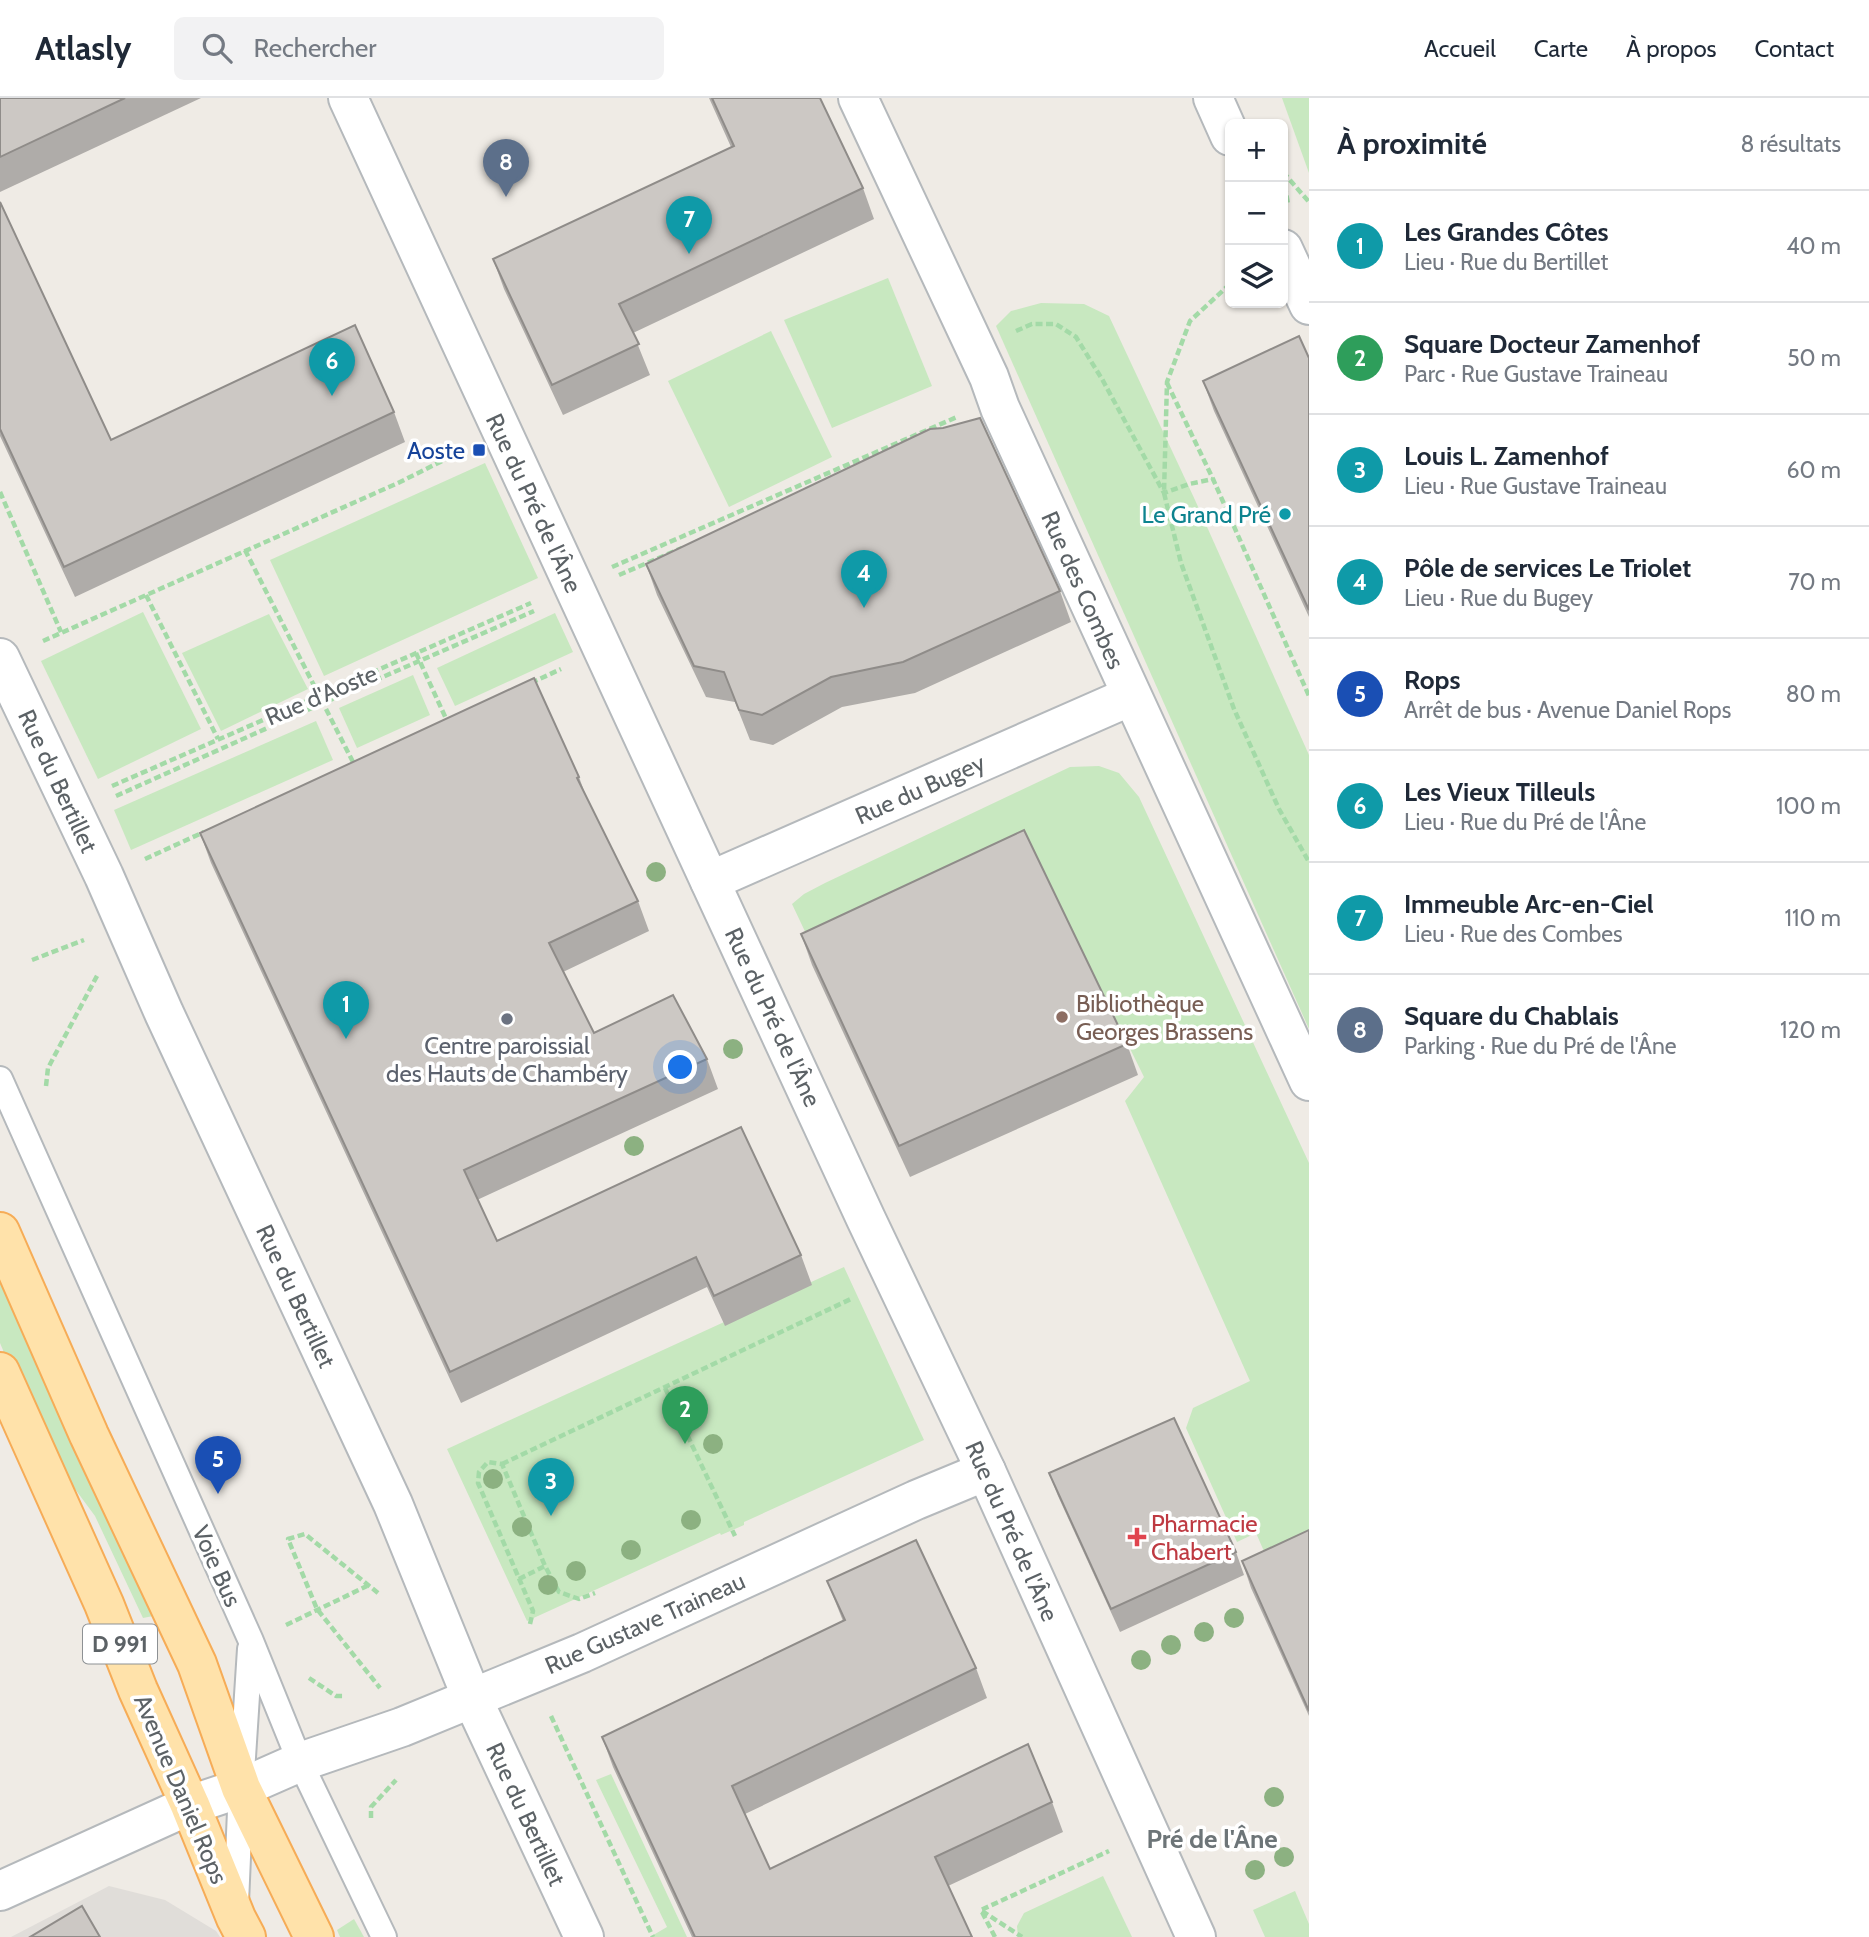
<!DOCTYPE html>
<html lang="fr">
<meta charset="utf-8">
<style>
:root{--surface:#fff;--page:#f2f2f3;--text:#1f2937;--muted:#747a83;--line:#e0e1e3;--accent:#111827}
body{margin:0;font-family:Cabin,sans-serif;background:var(--page);color:var(--text)}
.controls{position:absolute;right:21px;top:21px;display:grid;overflow:hidden;border-radius:10px;box-shadow:0 2px 5px #0004}
.controls button{width:63px;height:63px;display:grid;place-items:center;padding:0;border:0;border-bottom:2px solid var(--line);background:var(--surface);color:var(--text);font:35px sans-serif}
.you{position:absolute;left:681px;top:970px;width:24px;height:24px;margin:-18px;border:5px solid #fff;border-radius:50%;background:#1a73e8;box-shadow:0 0 0 10px #1a73e833}
.badge{display:grid;place-items:center;width:46px;height:46px;border-radius:50%;background:var(--accent);color:#fff;font-size:23px;font-weight:700}
.pin{position:absolute;translate:-50% -58px;filter:drop-shadow(0 2px 4px #0008)}
.pin::after{content:'';position:absolute;top:37px;width:24px;height:21px;background:inherit;clip-path:polygon(0 0,100% 0,50% 100%)}
.list{margin:0;padding:0;list-style:none}
h2{display:flex;justify-content:space-between;align-items:center;height:91px;margin:0;padding:0 28px;font-size:30px}
h2 small{font-size:23px;font-weight:400;color:var(--muted)}
.list li{display:grid;grid-template-columns:46px 1fr auto;gap:21px;align-items:center;box-sizing:border-box;height:112px;padding:0 28px;border-top:2px solid var(--line)}
.list b{display:block;font-size:26px;white-space:nowrap}
.list p{margin:0;font-size:23px;white-space:nowrap;color:var(--muted)}
.list em{font-size:23px;font-style:normal;color:var(--muted)}
.icon{flex:none;width:38px;height:38px;fill:none;stroke:currentColor;stroke-width:2;stroke-linecap:round;stroke-linejoin:round}
.map{position:relative;flex:none;width:1309px;height:1839px;overflow:hidden}
header{display:flex;align-items:center;gap:42px;box-sizing:border-box;height:98px;padding:0 35px;background:var(--surface);border-bottom:2px solid var(--line)}
header strong{font-size:33px}
nav{display:flex;gap:38px;margin-inline-start:auto;font-size:24px}
.search{width:490px;height:63px;background:var(--page);display:flex;align-items:center;gap:18px;box-sizing:border-box;padding:0 24px;border-radius:10px;color:var(--muted);font-size:26px}
main{display:flex}
aside{flex:1;background:var(--surface)}
.map>svg:first-child{display:block}
.industrial{fill:#e0ddd9}
.green{fill:#c8e8c0}
.lines{fill:none;stroke-linecap:round;stroke-linejoin:round}
.service-casing{stroke:#b5b9bc;stroke-width:28}
.minor-casing{stroke:#b5b9bc;stroke-width:42}
.primary-casing{stroke:#f6ac57;stroke-width:42}
.path{stroke:#a3daa7;stroke-width:4.5;stroke-dasharray:7 3.5;stroke-linecap:butt}
.service{stroke:#fff;stroke-width:24}
.minor{stroke:#fff;stroke-width:38}
.primary{stroke:#ffe2aa;stroke-width:38}
.tree{fill:#8cb181}
.wall{fill:#afaca9}
.building{fill:#ccc8c4;stroke:#8f8c89;stroke-width:2}
.transit-dot{fill:#1a4fb4;stroke:#fff;stroke-width:2.5}
.culture-dot{fill:#0f9aa8;stroke:#fff;stroke-width:2.5}
.education-dot{fill:#8d6e63;stroke:#fff;stroke-width:2.5}
.worship-dot{fill:#6b7280;stroke:#fff;stroke-width:2.5}
.health-dot{fill:#e0444e;stroke:#fff;stroke-width:2.5}
.labels{text-anchor:middle;dominant-baseline:central;stroke-width:7;stroke-linejoin:round;paint-order:stroke}
.shield{fill:#fff;stroke:#8d9194;stroke-width:2}
.shield-label{font-size:23px;font-weight:bold;fill:#5c6266}
.transit-label{font-size:24px;fill:#164399;stroke:#fff;text-anchor:end}
.street-label{font-size:24px;fill:#5c6266;stroke:#fff}
.culture-label{font-size:24px;fill:#0d838f;stroke:#fff;text-anchor:end}
.education-label{font-size:24px;fill:#785e54;stroke:#fff;text-anchor:start}
.worship-label{font-size:24px;fill:#5b616d;stroke:#fff}
.health-label{font-size:24px;fill:#be3a42;stroke:#fff;text-anchor:start}
.neighbourhood-label{font-size:26px;font-weight:bold;fill:#6d7578;stroke:#fff}
</style>
<header>
<strong>Atlasly</strong>
<div class="search"><svg class="icon" aria-label="search" viewBox="0 0 24 24"><circle cx="10" cy="10" r="6"/><path d="M15 15l6 6"/></svg>Rechercher</div>
<nav><a>Accueil</a><a>Carte</a><a>À propos</a><a>Contact</a></nav>
</header>
<main>
<div class="map">
<svg width="1309" height="1839" viewBox="0 0 1309 1839">
<rect width="100%" height="100%" fill="#efebe5"/>
<!-- industrial -->
<path class="industrial" d="M109,1788L165,1802L216,1833L220,1839H11Z"/>
<!-- green -->
<g class="green">
<path d="M1282,0H1309V75Z"/>
<path d="M888,180L932,288L832,330L784,222Z"/>
<path d="M1041,205L1084,206L1109,218L1195,402L1309,657V931L996,228L1011,213Z"/>
<path d="M771,233L832,359L729,409L668,283Z"/>
<path d="M485,365L538,480L324,578L270,462Z"/>
<path d="M143,514L201,631L98,681L41,563Z"/>
<path d="M555,515L573,554L455,608L437,570Z"/>
<path d="M269,516L308,591L221,633L182,555Z"/>
<path d="M413,577L430,617L357,650L339,610Z"/>
<path d="M316,623L333,662L131,752L114,712Z"/>
<path d="M1099,668L1119,675L1139,699L1309,1065V1459L1274,1476L1256,1435L1237,1444L1186,1330L1193,1310L1250,1283L1125,1003L1144,979L1036,760L818,861L792,806L804,796L825,785L1070,669Z"/>
<path d="M0,1167L153,1518L143,1520L95,1418L44,1349L0,1245Z"/>
<path d="M844,1169L924,1342L744,1424V1427L721,1437L720,1435L527,1523L447,1351Z"/>
<path d="M611,1676L687,1839H650L667,1829L596,1682Z"/>
<path d="M1103,1778L1132,1839H1018L1017,1828L1024,1815Z"/>
<path d="M1295,1793L1309,1826V1839H1265L1253,1812Z"/>
<path d="M354,1821L364,1839H340L337,1832Z"/>
</g>
<g class="lines">
<!-- service casing -->
<g class="service-casing">
<g id="service">
<path d="M0,981L251,1543L300,1664L384,1839"/>
<path d="M236,1805L241,1690L250,1551"/>
</g>
</g>
<!-- minor casing -->
<g class="minor-casing">
<g id="minor">
<path d="M348,0L866,1121L986,1373L1196,1839"/>
<path d="M858,0L989,279L1000,310L1309,983"/>
<path d="M1213,0L1230,38"/>
<path d="M1283,151L1309,207"/>
<path d="M0,560L104,778L164,915L393,1406L472,1600L584,1839"/>
<path d="M710,783L1131,598"/>
<path d="M0,1793L190,1707L241,1690L300,1664L402,1629L582,1555L916,1402L986,1373"/>
</g>
</g>
<!-- primary casing -->
<g class="primary-casing">
<g id="primary">
<path d="M0,1134L89,1337L197,1566L241,1690L314,1839"/>
<path d="M0,1274L104,1506L138,1592L190,1707L236,1820L246,1839"/>
</g>
</g>
<!-- path -->
<g class="path">
<path d="M1283,74L1309,104"/>
<path d="M1283,77L1288,106"/>
<path d="M1230,186L1190,223L1167,284L1164,395L1181,465L1234,611L1279,711L1309,764"/>
<path d="M1016,233L1032,226H1056L1076,239L1102,281L1164,395L1189,386L1213,381"/>
<path d="M1167,285L1213,381L1309,598"/>
<path d="M0,394L61,534"/>
<path d="M245,452L355,668"/>
<path d="M612,469L957,319"/>
<path d="M619,477L682,450"/>
<path d="M146,497L218,641"/>
<path d="M43,543L398,385L462,353"/>
<path d="M416,555L448,625"/>
<path d="M531,585L561,571"/>
<path d="M112,688L531,505"/>
<path d="M116,698L323,605L534,513"/>
<path d="M145,761L204,734"/>
<path d="M32,862L84,842"/>
<path d="M46,988L48,970L98,876"/>
<path d="M665,1290L735,1438"/>
<path d="M502,1366L853,1200"/>
<path d="M519,1481L545,1468"/>
<path d="M378,1495L305,1436L288,1441L317,1511L380,1590"/>
<path d="M530,1526L533,1513L478,1385L479,1374L488,1364L502,1366L545,1468L559,1494L579,1501L595,1495"/>
<path d="M286,1527L367,1488"/>
<path d="M309,1580L336,1598H343"/>
<path d="M551,1618L653,1839"/>
<path d="M371,1720V1709L396,1682"/>
<path d="M982,1813L1022,1839"/>
<path d="M995,1839L981,1812L1109,1753"/>
</g>
<!-- service -->
<use href="#service" class="service"/>
<!-- minor -->
<use href="#minor" class="minor"/>
<!-- primary -->
<use href="#primary" class="primary"/>
</g>
<!-- trees -->
<g class="tree">
<circle cx="656" cy="774" r="10"/>
<circle cx="733" cy="951" r="10"/>
<circle cx="634" cy="1048" r="10"/>
<circle cx="713" cy="1346" r="10"/>
<circle cx="493" cy="1381" r="10"/>
<circle cx="691" cy="1422" r="10"/>
<circle cx="522" cy="1429" r="10"/>
<circle cx="631" cy="1452" r="10"/>
<circle cx="576" cy="1473" r="10"/>
<circle cx="548" cy="1487" r="10"/>
<circle cx="1234" cy="1520" r="10"/>
<circle cx="1204" cy="1534" r="10"/>
<circle cx="1171" cy="1547" r="10"/>
<circle cx="1141" cy="1562" r="10"/>
<circle cx="1274" cy="1699" r="10"/>
<circle cx="1284" cy="1759" r="10"/>
<circle cx="1255" cy="1772" r="10"/>
</g>
<!-- wall -->
<g class="wall">
<path d="M0,0H201L0,94Z"/>
<path d="M709,0H820L863,90L874,121L633,235L650,277L563,317L504,191L493,161L731,49Z"/>
<path d="M0,104L111,342L394,314L405,344L75,499L0,338Z"/>
<path d="M1309,260V519L1214,313L1203,283Z"/>
<path d="M646,466L1060,493L1071,524L915,595L842,609L773,647L750,642L735,604L706,599L657,497Z"/>
<path d="M579,679L587,701L638,803L649,833L563,874L594,935L707,961L718,991L477,1102L497,1143L801,1157L812,1187L725,1228L707,1189L461,1305L211,765L200,735Z"/>
<path d="M801,836L1127,946L1138,977L910,1079L812,867Z"/>
<path d="M1049,1375L1236,1454L1244,1477L1120,1534L1058,1398Z"/>
<path d="M1309,1432V1618L1251,1490L1242,1463Z"/>
<path d="M827,1483L976,1570L987,1600L745,1716L770,1771L1052,1704L1063,1734L948,1788L972,1839H692L613,1669L602,1639L843,1523Z"/>
</g>
<!-- building -->
<g class="building">
<path d="M0,0H125L0,59Z"/>
<path d="M712,0H820L863,90L619,206L639,246L552,287L493,161L734,48Z"/>
<path d="M0,104L111,342L355,227L394,314L64,469L0,331Z"/>
<path d="M1299,238L1309,260V512L1203,283Z"/>
<path d="M980,320L1060,493L903,564L831,579L762,617L739,612L724,574L694,568L646,466L930,331L943,330Z"/>
<path d="M534,580L579,679L577,680L638,803L549,845L594,935L673,897L707,961L464,1072L497,1143L741,1029L801,1157L714,1198L696,1159L450,1274L200,735Z"/>
<path d="M1024,732L1127,946L899,1048L801,836Z"/>
<path d="M1174,1320L1236,1454L1111,1511L1049,1375Z"/>
<path d="M1309,1432V1613L1242,1463Z"/>
<path d="M916,1442L976,1570L732,1688L770,1771L1028,1646L1052,1704L935,1759L972,1839H695L602,1639L845,1522L827,1483Z"/>
<path d="M82,1808L100,1839H30Z"/>
</g>
<!-- markers -->
<rect class="transit-dot" x="472" y="345" width="14" height="14" rx="3.5"/>
<circle class="culture-dot" cx="1285" cy="416" r="7"/>
<circle class="education-dot" cx="1062" cy="919" r="7"/>
<circle class="worship-dot" cx="507" cy="921" r="7"/>
<path class="health-dot" d="M1133.5 1428.5h7v7h7v7h-7v7h-7v-7h-7v-7h7z"/>
<g class="labels">
<!-- shield labels -->
<rect class="shield" x="83" y="1526.5" width="74" height="39" rx="5"/>
<g class="shield-label">
<text x="120" y="1546">D 991</text>
</g>
<!-- transit labels -->
<g class="transit-label">
<text x="465" y="352">Aoste</text>
</g>
<!-- street labels -->
<g class="street-label">
<text transform="translate(534 405) rotate(65)">Rue du Pré de l'Âne</text>
<text transform="translate(1083 492) rotate(66)">Rue des Combes</text>
<text transform="translate(321 597) rotate(-23)">Rue d'Aoste</text>
<text transform="translate(58 683) rotate(65)">Rue du Bertillet</text>
<text transform="translate(920 691) rotate(-24)">Rue du Bugey</text>
<text transform="translate(773 919) rotate(65)">Rue du Pré de l'Âne</text>
<text transform="translate(296 1198) rotate(65)">Rue du Bertillet</text>
<text transform="translate(1012 1433) rotate(66)">Rue du Pré de l'Âne</text>
<text transform="translate(217 1468) rotate(66)">Voie Bus</text>
<text transform="translate(645 1525) rotate(-24)">Rue Gustave Traineau</text>
<text transform="translate(181 1691) rotate(67)">Avenue Daniel Rops</text>
<text transform="translate(526 1716) rotate(65)">Rue du Bertillet</text>
</g>
<!-- culture labels -->
<g class="culture-label">
<text x="1271" y="416">Le Grand Pré</text>
</g>
<!-- education labels -->
<g class="education-label">
<text x="1076" y="905">Bibliothèque<tspan x="1076" dy="28">Georges Brassens</tspan></text>
</g>
<!-- worship labels -->
<g class="worship-label">
<text x="507" y="947">Centre paroissial<tspan x="507" dy="28">des Hauts de Chambéry</tspan></text>
</g>
<!-- health labels -->
<g class="health-label">
<text x="1151" y="1425">Pharmacie<tspan x="1151" dy="28">Chabert</tspan></text>
</g>
<!-- neighbourhood labels -->
<g class="neighbourhood-label">
<text x="1212" y="1741">Pré de l'Âne</text>
</g>
</g>
</svg>
<div class="controls">
<button>+</button>
<button>−</button>
<button><svg class="icon" aria-label="layers" viewBox="0 0 24 24"><path d="M12 4l9 5-9 5-9-5zM3 14l9 5 9-5"/></svg></button>
</div>
<div class="you"></div>
<div class="pin badge" style="left:346px;top:941px;background:#0f9aa8">1</div>
<div class="pin badge" style="left:685px;top:1346px;background:#2e9e5b">2</div>
<div class="pin badge" style="left:551px;top:1418px;background:#0f9aa8">3</div>
<div class="pin badge" style="left:864px;top:510px;background:#0f9aa8">4</div>
<div class="pin badge" style="left:218px;top:1396px;background:#1a4fb4">5</div>
<div class="pin badge" style="left:332px;top:298px;background:#0f9aa8">6</div>
<div class="pin badge" style="left:689px;top:156px;background:#0f9aa8">7</div>
<div class="pin badge" style="left:506px;top:99px;background:#5c6f8a">8</div>
</div>
<aside>
<h2>À proximité<small>8 résultats</small></h2>
<ul class="list">
<li><span class="badge" style="background:#0f9aa8">1</span><div><b>Les Grandes Côtes</b><p>Lieu · Rue du Bertillet</p></div><em>40 m</em></li>
<li><span class="badge" style="background:#2e9e5b">2</span><div><b>Square Docteur Zamenhof</b><p>Parc · Rue Gustave Traineau</p></div><em>50 m</em></li>
<li><span class="badge" style="background:#0f9aa8">3</span><div><b>Louis L. Zamenhof</b><p>Lieu · Rue Gustave Traineau</p></div><em>60 m</em></li>
<li><span class="badge" style="background:#0f9aa8">4</span><div><b>Pôle de services Le Triolet</b><p>Lieu · Rue du Bugey</p></div><em>70 m</em></li>
<li><span class="badge" style="background:#1a4fb4">5</span><div><b>Rops</b><p>Arrêt de bus · Avenue Daniel Rops</p></div><em>80 m</em></li>
<li><span class="badge" style="background:#0f9aa8">6</span><div><b>Les Vieux Tilleuls</b><p>Lieu · Rue du Pré de l'Âne</p></div><em>100 m</em></li>
<li><span class="badge" style="background:#0f9aa8">7</span><div><b>Immeuble Arc-en-Ciel</b><p>Lieu · Rue des Combes</p></div><em>110 m</em></li>
<li><span class="badge" style="background:#5c6f8a">8</span><div><b>Square du Chablais</b><p>Parking · Rue du Pré de l'Âne</p></div><em>120 m</em></li>
</ul>
</aside>
</main>
